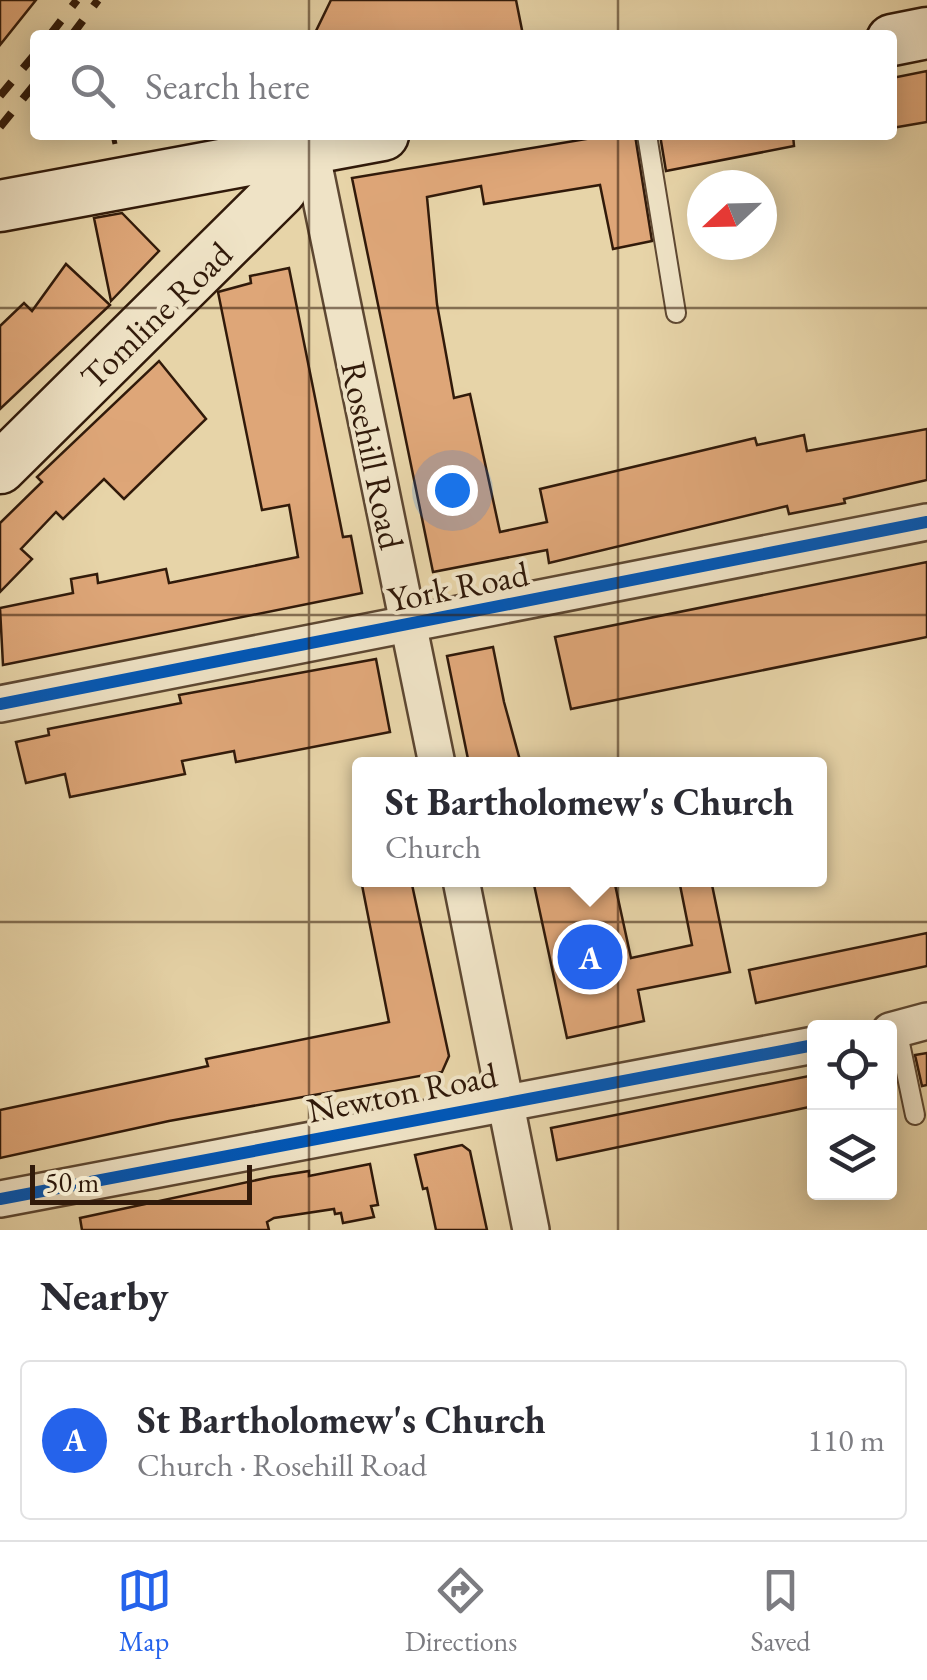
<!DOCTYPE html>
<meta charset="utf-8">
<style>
:root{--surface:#fff;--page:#f2f2f3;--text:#2b2b33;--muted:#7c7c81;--line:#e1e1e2;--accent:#2563eb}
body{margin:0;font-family:"EB Garamond",serif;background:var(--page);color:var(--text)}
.controls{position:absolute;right:30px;bottom:30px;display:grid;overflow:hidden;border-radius:10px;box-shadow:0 5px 25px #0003}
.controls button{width:90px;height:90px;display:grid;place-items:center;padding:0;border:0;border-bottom:2px solid var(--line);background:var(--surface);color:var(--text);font:50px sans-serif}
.compass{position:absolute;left:687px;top:170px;width:90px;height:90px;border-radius:50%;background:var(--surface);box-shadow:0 5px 25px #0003;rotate:248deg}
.scale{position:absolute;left:30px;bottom:25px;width:222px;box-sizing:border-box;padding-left:10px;border:5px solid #311a0a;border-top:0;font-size:28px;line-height:35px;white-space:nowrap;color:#311a0a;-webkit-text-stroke:8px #efe3c6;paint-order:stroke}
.you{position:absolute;left:452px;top:490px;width:35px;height:35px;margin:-25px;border:8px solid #fff;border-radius:50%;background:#1a73e8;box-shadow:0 0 0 15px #1a73e833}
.badge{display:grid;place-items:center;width:65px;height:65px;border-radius:50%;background:var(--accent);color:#fff;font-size:32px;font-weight:700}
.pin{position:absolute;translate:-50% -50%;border:5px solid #fff;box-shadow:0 2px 10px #0006}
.popup{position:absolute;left:352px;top:757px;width:475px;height:130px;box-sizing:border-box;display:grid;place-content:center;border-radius:10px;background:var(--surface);filter:drop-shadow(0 2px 8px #0005);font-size:32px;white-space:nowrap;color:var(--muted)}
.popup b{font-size:38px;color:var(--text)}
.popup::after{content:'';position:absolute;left:50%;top:100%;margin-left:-20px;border:20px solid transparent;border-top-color:var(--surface)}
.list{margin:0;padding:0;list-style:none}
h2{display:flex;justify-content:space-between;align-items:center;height:130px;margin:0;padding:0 40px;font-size:42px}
h2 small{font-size:32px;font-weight:400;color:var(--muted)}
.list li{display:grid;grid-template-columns:65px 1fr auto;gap:30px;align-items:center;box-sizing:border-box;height:160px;margin:0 20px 20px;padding:0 20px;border:2px solid var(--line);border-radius:10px}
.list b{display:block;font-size:38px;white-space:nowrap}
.list p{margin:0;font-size:32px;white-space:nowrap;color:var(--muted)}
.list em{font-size:32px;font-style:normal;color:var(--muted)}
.icon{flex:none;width:55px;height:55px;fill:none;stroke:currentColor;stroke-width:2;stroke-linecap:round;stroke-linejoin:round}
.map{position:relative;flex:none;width:927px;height:1230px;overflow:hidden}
.search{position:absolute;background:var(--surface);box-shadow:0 5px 25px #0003;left:30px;right:30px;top:30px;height:110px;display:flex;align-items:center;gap:25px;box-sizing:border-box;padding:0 35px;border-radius:10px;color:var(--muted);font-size:38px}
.sheet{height:310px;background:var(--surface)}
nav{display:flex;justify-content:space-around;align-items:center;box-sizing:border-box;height:140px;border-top:2px solid var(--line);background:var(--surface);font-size:28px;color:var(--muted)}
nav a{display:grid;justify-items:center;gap:5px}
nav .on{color:var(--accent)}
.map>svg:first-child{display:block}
.building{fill:#dea678;stroke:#311a0a;stroke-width:2.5}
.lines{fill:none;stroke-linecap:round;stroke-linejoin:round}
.lane-casing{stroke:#5e4832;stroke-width:22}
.street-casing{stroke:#5e4832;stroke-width:40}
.secondary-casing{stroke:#311a0a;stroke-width:55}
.path{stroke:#311a0a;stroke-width:5;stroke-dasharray:8 5;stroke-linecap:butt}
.lane{stroke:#efe3c6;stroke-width:18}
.street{stroke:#efe3c6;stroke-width:35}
.secondary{stroke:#efe3c6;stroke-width:50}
.rail{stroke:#311a0a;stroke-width:8;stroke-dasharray:18 18;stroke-linecap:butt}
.cycleway-casing{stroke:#efe3c6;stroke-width:19}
.cycleway{stroke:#0057b8;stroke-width:12}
.grid{fill:none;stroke:#311a0a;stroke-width:2.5;stroke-opacity:0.55}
.labels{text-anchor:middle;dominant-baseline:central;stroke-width:8;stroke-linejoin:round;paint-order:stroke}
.street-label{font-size:35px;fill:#311a0a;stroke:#efe3c6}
</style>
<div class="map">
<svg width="927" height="1230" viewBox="0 0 927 1230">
<rect width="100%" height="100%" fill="#e7d4a8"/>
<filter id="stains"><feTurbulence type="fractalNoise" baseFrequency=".002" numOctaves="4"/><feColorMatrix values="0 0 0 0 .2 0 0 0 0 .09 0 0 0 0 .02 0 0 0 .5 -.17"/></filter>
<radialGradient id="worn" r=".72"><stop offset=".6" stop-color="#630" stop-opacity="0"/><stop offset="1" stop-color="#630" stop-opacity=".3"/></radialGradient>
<!-- building -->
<g class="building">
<path d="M0,0H36L0,45Z"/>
<path d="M331,0H516L523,35H314Z"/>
<path d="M927,71V122L892,128V78Z"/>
<path d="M610,135H635L652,241L613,249L600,185L484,204L481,186L427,197L437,304L454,398L470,394L500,532L547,522L540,489L755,438L757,445L804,435L807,451L927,429V480L844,499L845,503L789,514L787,506L549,563L547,550L433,572L352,178Z"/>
<path d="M660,135H793L794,146L666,171Z"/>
<path d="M122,213L159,251L111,301L94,218Z"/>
<path d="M66,264L110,305L0,409V326L24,303L32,311Z"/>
<path d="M289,268L343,537L351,536L362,593L3,665L0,608L73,593L71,579L97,574L98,583L166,569L169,583L298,557L289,505L262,510L218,292L251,283L250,276Z"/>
<path d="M159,361L206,419L124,499L104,479L63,519L56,512L21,549L32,559L0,592V523L42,482L37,477Z"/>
<path d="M927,562V637L571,709L555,637Z"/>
<path d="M493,647L504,702L521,764H469L447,656Z"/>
<path d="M376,659L390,732L236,762L234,751L182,761L185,774L70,797L65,774L26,783L16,742L49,735L48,729L181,703L179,695Z"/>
<path d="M361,880H411L449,1056L442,1072L169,1121L0,1158V1110L208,1066L206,1059L389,1022Z"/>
<path d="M533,880H614L631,958L692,945L679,880H711L730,972L638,990L644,1021L567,1038Z"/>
<path d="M927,933V966L756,1003L749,970Z"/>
<path d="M927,1053V1085L922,1086L915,1055Z"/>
<path d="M814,1075V1106L557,1160L551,1128Z"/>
<path d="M462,1145L470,1151L487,1230H436L427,1188L423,1189L415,1155Z"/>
<path d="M370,1164L378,1205L371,1206L374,1217L343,1223L341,1213L335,1214L334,1209L274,1218L267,1222L269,1230H82L80,1218L271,1177L309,1171V1176Z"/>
</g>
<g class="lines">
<!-- lane casing -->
<g class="lane-casing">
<g id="lane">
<path d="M647,135L676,313"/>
<path d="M897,1029L915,1115"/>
</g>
</g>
<!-- street casing -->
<g class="street-casing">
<g id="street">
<path d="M310,146L437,764"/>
<path d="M0,704L927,522"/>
<path d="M461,880L531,1230"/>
<path d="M890,1031L927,1021"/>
<path d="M0,1199L814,1045"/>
</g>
</g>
<!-- secondary casing -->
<g class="secondary-casing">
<g id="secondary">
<path d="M892,40L927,33"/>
<path d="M0,206L383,135"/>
<path d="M0,468L281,190L287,172L283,150"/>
</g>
</g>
<!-- path -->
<path class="path" d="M51,135H113L115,144"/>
<!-- lane -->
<use href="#lane" class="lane"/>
<!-- street -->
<use href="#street" class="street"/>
<!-- secondary -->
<use href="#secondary" class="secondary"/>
<!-- rail -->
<g class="rail">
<path d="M50,35L77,0"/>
<path d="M72,35L98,0"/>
<path d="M0,96L35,54"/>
<path d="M0,127L35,84"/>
</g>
<!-- cycleway casing -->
<g class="cycleway-casing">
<g id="cycleway">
<path d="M0,704L927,522"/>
<path d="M0,1199L814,1045"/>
</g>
</g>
<!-- cycleway -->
<use href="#cycleway" class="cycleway"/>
</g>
<!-- grid -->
<path class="grid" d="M309,0V35M618,0V35M309,135V1230M618,135V1230M0,308H927M0,615H927M0,922H927"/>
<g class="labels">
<!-- street labels -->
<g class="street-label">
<text transform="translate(156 315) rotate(-44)">Tomline Road</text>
<text transform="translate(373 455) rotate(78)">Rosehill Road</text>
<text transform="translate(458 586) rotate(-11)">York Road</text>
<text transform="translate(402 1092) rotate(-11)">Newton Road</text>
</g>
</g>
<rect width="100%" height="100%" filter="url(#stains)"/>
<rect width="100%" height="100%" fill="url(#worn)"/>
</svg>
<div class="controls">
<button><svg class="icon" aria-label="locate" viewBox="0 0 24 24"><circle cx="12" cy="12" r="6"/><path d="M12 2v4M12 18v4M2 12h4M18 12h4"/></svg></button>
<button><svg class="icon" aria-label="layers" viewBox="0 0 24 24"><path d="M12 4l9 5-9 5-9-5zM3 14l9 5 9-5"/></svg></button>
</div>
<svg class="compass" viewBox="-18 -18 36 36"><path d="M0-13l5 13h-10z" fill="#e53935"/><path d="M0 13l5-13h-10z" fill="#7c7c81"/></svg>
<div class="scale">50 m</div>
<div class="you"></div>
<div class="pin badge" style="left:590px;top:957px">A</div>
<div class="popup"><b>St Bartholomew's Church</b>Church</div>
<div class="search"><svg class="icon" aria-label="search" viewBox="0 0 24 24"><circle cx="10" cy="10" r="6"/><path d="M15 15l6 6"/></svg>Search here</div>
</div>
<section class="sheet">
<h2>Nearby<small></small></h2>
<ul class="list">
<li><span class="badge">A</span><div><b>St Bartholomew's Church</b><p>Church · Rosehill Road</p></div><em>110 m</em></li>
</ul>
</section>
<nav>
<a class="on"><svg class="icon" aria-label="map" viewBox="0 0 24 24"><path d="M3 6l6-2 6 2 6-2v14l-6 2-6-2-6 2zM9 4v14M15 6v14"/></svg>Map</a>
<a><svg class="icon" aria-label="directions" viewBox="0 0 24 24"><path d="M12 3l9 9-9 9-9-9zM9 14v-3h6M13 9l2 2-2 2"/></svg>Directions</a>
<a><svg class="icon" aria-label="saved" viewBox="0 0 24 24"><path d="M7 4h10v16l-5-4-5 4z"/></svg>Saved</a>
</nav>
